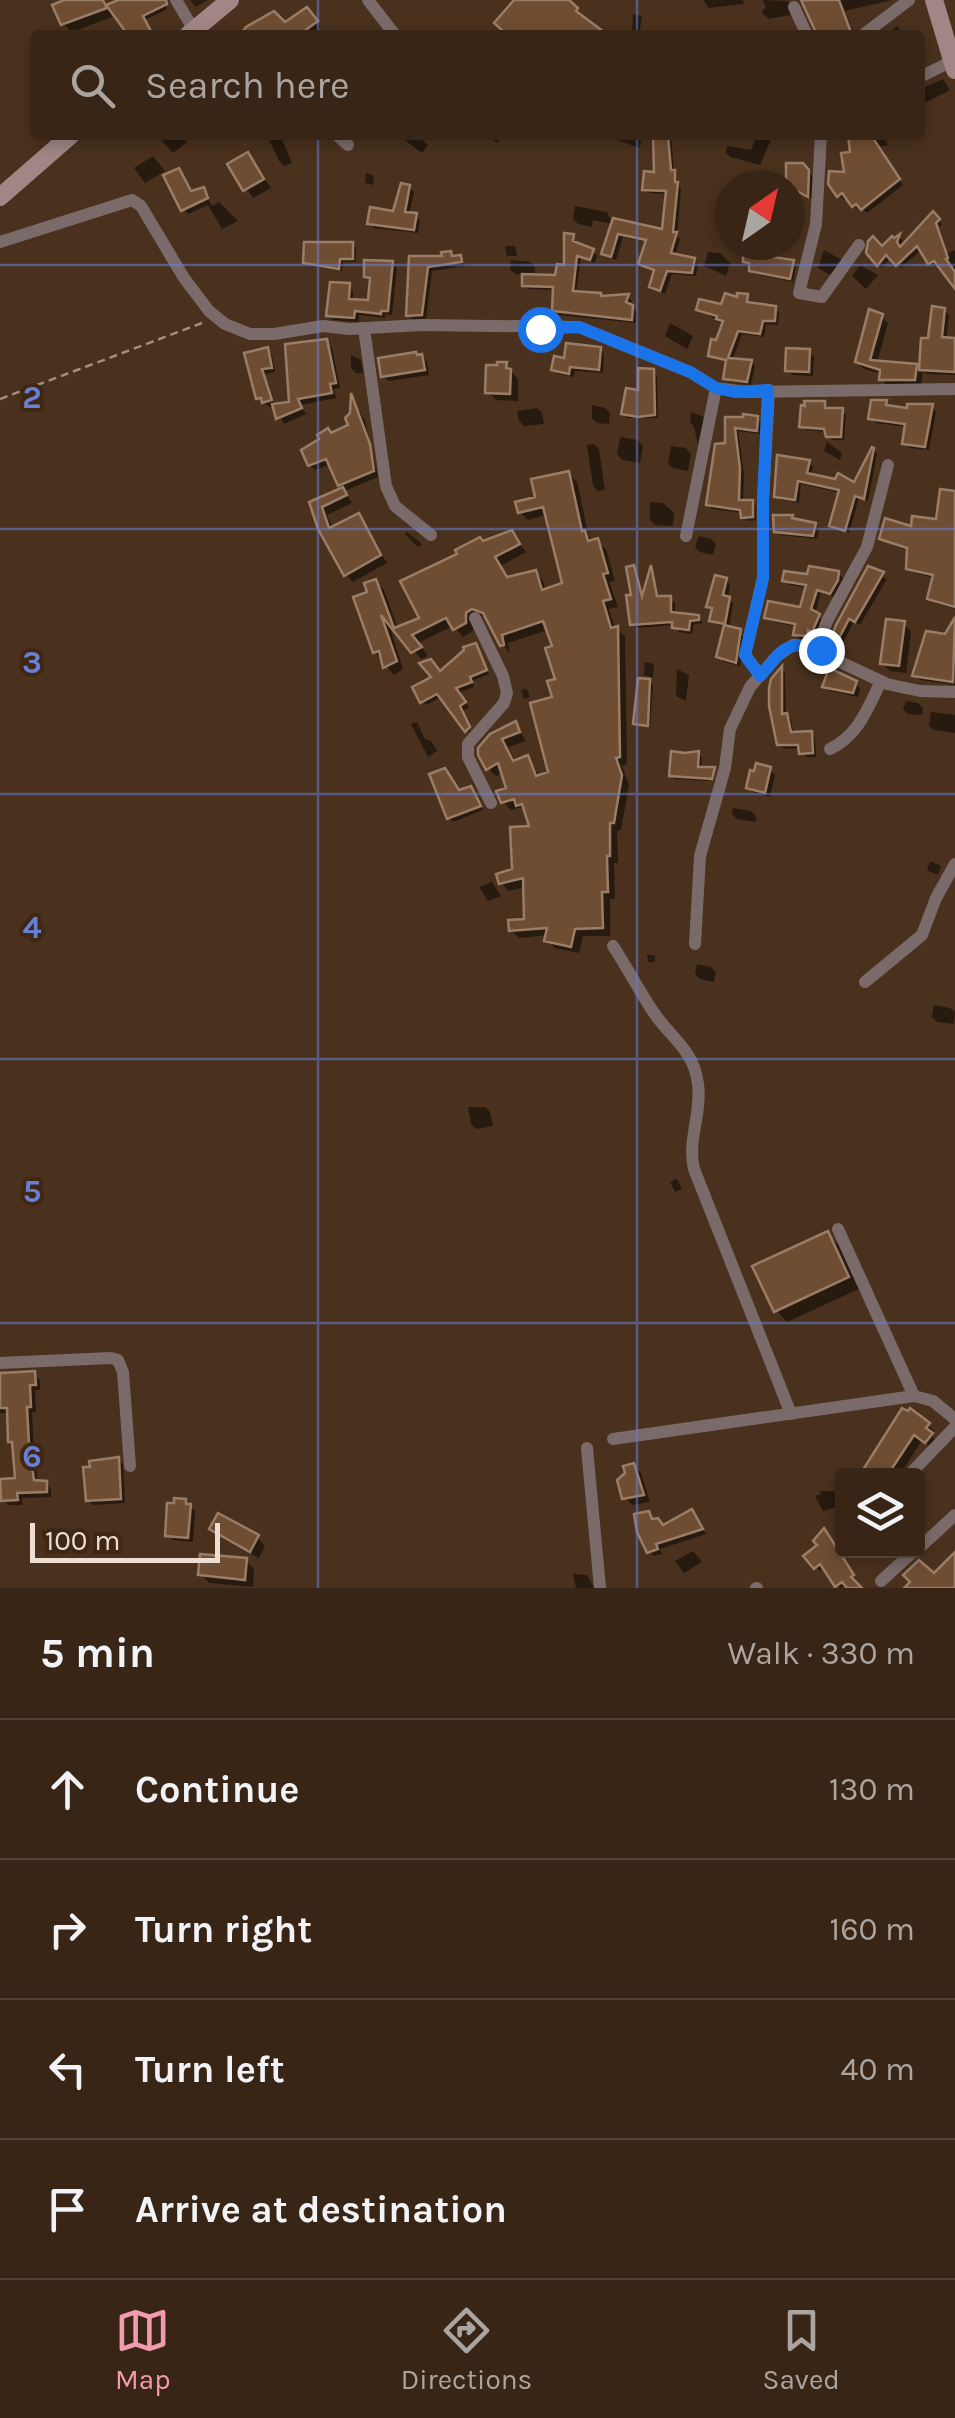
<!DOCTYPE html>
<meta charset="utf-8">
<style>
:root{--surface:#382516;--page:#433123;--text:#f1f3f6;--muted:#aba5a1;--line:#524235;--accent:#f29aaf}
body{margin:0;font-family:Karla,sans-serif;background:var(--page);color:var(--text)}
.controls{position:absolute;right:30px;bottom:30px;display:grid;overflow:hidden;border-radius:10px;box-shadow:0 5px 15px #0003}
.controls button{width:90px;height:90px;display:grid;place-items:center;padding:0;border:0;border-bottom:2px solid var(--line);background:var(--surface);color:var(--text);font:50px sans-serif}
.compass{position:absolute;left:715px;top:170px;width:90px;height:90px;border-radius:50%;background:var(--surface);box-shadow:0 5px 15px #0003;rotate:34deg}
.scale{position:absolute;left:30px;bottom:25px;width:190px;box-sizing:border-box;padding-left:10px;border:5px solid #eeded2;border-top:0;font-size:28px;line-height:35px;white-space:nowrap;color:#eeded2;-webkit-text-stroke:8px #3f2713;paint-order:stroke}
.stop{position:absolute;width:30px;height:30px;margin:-22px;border:8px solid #1a73e8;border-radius:50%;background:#fff}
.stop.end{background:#1a73e8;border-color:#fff;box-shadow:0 2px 10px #0008}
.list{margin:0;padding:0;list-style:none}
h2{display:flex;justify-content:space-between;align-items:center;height:130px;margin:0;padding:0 40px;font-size:42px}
h2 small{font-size:32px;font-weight:400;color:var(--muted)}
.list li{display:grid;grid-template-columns:65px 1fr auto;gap:30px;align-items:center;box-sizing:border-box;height:140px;padding:0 40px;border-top:2px solid var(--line)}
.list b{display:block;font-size:38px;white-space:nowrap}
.list em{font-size:32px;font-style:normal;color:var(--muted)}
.icon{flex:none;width:55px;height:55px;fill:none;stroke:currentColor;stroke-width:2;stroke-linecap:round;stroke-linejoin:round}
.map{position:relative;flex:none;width:955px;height:1588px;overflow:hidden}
.search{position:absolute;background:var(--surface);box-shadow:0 5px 15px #0003;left:30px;right:30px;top:30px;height:110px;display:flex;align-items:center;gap:25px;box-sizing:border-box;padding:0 35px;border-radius:10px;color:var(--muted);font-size:38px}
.sheet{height:690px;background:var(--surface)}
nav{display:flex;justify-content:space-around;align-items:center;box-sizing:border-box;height:140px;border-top:2px solid var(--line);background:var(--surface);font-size:28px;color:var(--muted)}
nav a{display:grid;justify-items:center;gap:5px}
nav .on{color:var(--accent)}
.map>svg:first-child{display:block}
.shadow{fill:#0007}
.building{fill:#6f4d32;stroke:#9a7d67;stroke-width:2.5}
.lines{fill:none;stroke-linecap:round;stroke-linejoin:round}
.path{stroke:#a38f7f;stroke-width:2.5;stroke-dasharray:8 5;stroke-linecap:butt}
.street{stroke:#7b6a6a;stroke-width:12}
.secondary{stroke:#a18685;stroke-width:18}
.route{stroke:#1a73e8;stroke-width:12}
.grid{fill:none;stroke:#6680d6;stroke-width:2.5;stroke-opacity:0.55}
.grid-label{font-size:32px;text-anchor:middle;font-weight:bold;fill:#6680d6;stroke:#3f2713;stroke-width:8;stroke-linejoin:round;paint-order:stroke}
</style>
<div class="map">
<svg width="955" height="1588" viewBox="0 0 955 1588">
<rect width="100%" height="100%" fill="#4a311d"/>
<!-- shadow -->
<g class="shadow">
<path d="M71,0H105L109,7L135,0H162L167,9L145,20L152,35H129L115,16L72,32L63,24Z"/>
<path d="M190,0H208L196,7Z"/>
<path d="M703,0H743L744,4L709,8Z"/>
<path d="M763,0L788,1L793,7L790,15L769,19L763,14L762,10L766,8Z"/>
<path d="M800,0H892L845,11L854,35H820L807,5Z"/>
<path d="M312,14L321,27L309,35H301L289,22Z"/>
<path d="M633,14L642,16L639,35H632Z"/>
<path d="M897,26L904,35H887Z"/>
<path d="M943,79L950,90L925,103L920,98V89Z"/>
<path d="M157,135H182L187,142L173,153Z"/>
<path d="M267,135H280L292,163L284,166L279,161Z"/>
<path d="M398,135H420L419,137L428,145L422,153Z"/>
<path d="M486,135H503L497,143Z"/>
<path d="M605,135H643L639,148Z"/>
<path d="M654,135H671L674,173L681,189L677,236L680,239L675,256L694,260L698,265L696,276L672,274L665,294L652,287L656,272L641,264L648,242L623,237L616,260L609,258L604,253L613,224L593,220L592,227L578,224L573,219L575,206L607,212L611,220L665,232L668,194L650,193L645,189L657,174Z"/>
<path d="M757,135H773L760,165L731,157L726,153L727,146L751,150Z"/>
<path d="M851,135H883L888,145L878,147L903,185L867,213L862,208L858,210L848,197L844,200L839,195L853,154Z"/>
<path d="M248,155L271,188L253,198L230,165Z"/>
<path d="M153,156L165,171L145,183L134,168Z"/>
<path d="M802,165L813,177L812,199L790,186Z"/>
<path d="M179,171L193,193L203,190L212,206L219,202L238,221L222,229L208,205L188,214L184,210Z"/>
<path d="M366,173L374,176L373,185L365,183Z"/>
<path d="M409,187L414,192L409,215L420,220L418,233L374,228L370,223L395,214Z"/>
<path d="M933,215L942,224L939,227L948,253L955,250V281L939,263L934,267L922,249L901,268L891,257L882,268L868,252L882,250L900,238L903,240L898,251Z"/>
<path d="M573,237L577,245L597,255L595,263L581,258L576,294L602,298L628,297L632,301L630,307L637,312L636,323L559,315L555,310V290L529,289L524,285V275L515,274L510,269L511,260L530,262L535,267L534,277L557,278L566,268Z"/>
<path d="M352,244L356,248V262H343L342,271L309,266L306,262Z"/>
<path d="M747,245H766V257L792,262L796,266L793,282L755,274L745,261Z"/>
<path d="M505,246H515L517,256H507Z"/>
<path d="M824,250L844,261L832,276L818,268Z"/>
<path d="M708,252L720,253L730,263L726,276L704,266Z"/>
<path d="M450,253L460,258L466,266L432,271L426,319L413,320L409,315L411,259L445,258Z"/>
<path d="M392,263L397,268L392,315L385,314V318L359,315V322L333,320L328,315L348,286L353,291V301L370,303L372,282L366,276Z"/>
<path d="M860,265L878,275L866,289L852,276Z"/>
<path d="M747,296L751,305L774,308L779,313L778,325L766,324L764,337L742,334L732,361L750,362L755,366L751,385L730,382L725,378L728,362L710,355L724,324L699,310L722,307Z"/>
<path d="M944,310L949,315L946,341L955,342V375L926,374L923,371L921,385L888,386L881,379L882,374L864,369L857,362L881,316L888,323L877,363L916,367L921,372L924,340L931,341Z"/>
<path d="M670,323L693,336L687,349L665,336Z"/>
<path d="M326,342L332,348L340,388L334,389L336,398L301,405L306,414L284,424L275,405L270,407L258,398L247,355L267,350L272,355L275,372L265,374L276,406L291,404Z"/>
<path d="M599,349L604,354L603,373L575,371L574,377L558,374L554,370L566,361Z"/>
<path d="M809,352L814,357L813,376L793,375L788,370Z"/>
<path d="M351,355L361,360L363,373H356L351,368Z"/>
<path d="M422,357L427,362L429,375L388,381L383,376Z"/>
<path d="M506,365L518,379V401L496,400L488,392Z"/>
<path d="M652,371L657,376L658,418H628L624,413Z"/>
<path d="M354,402L365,421L378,477L344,491L352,503L327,515L333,529L358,516L387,563L353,582L346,575L312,504L344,489L331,464L315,470L310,465L332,436L351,427Z"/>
<path d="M886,402L890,407L909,411L932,407L936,412L929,450L910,448L905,444L907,427L876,423L871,418Z"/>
<path d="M824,403L828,410L842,411L846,415L844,440H832L827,432L806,430L802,426L808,408Z"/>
<path d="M592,405L605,408L610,413L609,424L597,423L592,418Z"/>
<path d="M537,408L542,413L544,424L524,426L519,421L517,411Z"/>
<path d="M691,412L704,417L698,445L694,427L690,422Z"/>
<path d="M756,418L761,423L760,434L738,431L744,474L743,503L752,502L756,506V520L747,521L743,513L712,509L708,505L727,445L728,419Z"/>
<path d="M620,437L638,440L643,446L640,463L622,460L617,454Z"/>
<path d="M827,442L842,453L840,460L824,451Z"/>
<path d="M594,444L599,449L605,490L598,491L593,486L587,445Z"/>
<path d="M671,446L686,448L691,454L688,471L673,468L668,463Z"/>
<path d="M873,450L877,454L868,501L859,498L849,533L832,526L841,493L801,484L799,503L781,500L776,496L809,463L813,467L811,476L855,485Z"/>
<path d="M569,474L577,482L589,537L606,549L615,581L609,582L618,607L609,609L615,629L625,636L627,764L622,766L629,785L621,830L617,831L618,863H614L615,899H610V936H583L579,953L555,948L547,940L548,935L519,938L511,930L527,922L526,887L509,891L501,883L514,871L532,829L528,814L521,807L511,810L503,801L509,789L504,772L496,776L488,768L481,748L515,724L526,741L508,747L516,763L528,758L540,777L551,774L558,680L555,648L548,630L508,643L510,653L502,644L489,618L481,615L473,622V631L463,637L453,626L418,643L428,656L421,659L387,618L403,669L394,675L375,652L370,594L375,582L384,590L398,629L423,619L483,543L511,533L526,552L501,566L509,579L535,573L543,581L546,591L564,585L547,515L528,520L520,512Z"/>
<path d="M955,493V609L935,603L929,598L935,578L915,573L909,568L910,551L888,543L882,538L939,521Z"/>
<path d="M650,502L663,503L674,513L673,526L655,525L650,520Z"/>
<path d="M792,518L814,525L819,529L817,539L780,535L776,530Z"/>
<path d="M407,532L422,544L418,547L405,534Z"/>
<path d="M699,536L711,539L716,544L713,555L700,552L695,547Z"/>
<path d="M633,568L637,572L644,597L652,569L659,599H670L675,603V614L698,617L703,623L694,624L692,634L679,632L675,625L637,628L633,624Z"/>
<path d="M869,570L887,579L860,625L854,621L841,647L833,641Z"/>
<path d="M838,574L843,578L835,597L821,593L815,614L823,620L817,634L812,632L811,639H800L796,634L797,627L771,621L767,617L801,610L808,588L790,585L785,580Z"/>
<path d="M726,580L730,585L728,598L733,603L729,629L745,637L740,666L724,662L718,657L726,627L712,620L714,611L709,606Z"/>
<path d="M955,622V685L920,680L914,675Z"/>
<path d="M904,624L911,632L906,673L890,671L882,663Z"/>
<path d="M475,646L489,674L472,681L474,687L458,693L469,707L463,711L471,734L442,697L426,705L422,701L440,674Z"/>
<path d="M645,662L654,664L653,678L644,675Z"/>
<path d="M677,669L689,675L686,701L676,696Z"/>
<path d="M782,670L785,673L786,715L791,720L794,735L811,734L815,738L816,757H806L801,748L784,749L780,744Z"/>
<path d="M649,682L653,685L650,728L636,723Z"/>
<path d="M855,683L860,688L858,697L830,691L825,686Z"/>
<path d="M527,689L530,697L524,699L521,690Z"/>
<path d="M906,701L918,703L923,708L922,715L908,714L903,709Z"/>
<path d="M931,712L955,715V733L934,730L929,726Z"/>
<path d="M417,722L425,739L431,741L437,751L428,757L411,724Z"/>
<path d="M698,753L702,757L701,770H714H711L708,781L675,779L671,775Z"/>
<path d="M770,770L775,775L770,797L754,793L749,788Z"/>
<path d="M474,793L483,810L453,822L449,818Z"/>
<path d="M733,808L751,811L756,816V822L737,819L732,814Z"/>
<path d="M930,861L941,866L938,875L927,870Z"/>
<path d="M492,882L501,896L488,901L479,887Z"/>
<path d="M647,954L655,956V962H648Z"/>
<path d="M697,964L711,967L716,972L714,982L700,979L695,974Z"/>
<path d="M934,1005L950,1008L955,1012L954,1024L937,1022L932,1017Z"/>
<path d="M468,1107H485L490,1112L493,1126L476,1129L471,1124Z"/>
<path d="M677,1179L682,1189L675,1192L670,1182Z"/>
<path d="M828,1234L839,1246L859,1289L787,1322L776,1310Z"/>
<path d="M0,1373L34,1374L40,1380V1390H35L36,1412H32L34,1452L38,1483H46L51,1489V1497L22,1498V1505H9L0,1498V1481H18L9,1413H0Z"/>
<path d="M895,1421L928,1425L935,1432L932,1436L938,1442L933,1448L922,1440L899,1476H861Z"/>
<path d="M118,1460L123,1464L125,1503L93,1505L88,1500Z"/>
<path d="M633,1466L641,1473L650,1502L632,1505L625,1497Z"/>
<path d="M820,1491H834L842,1506L823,1511L815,1496L821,1494Z"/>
<path d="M185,1502L195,1511L193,1542L173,1540L168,1535Z"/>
<path d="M648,1514L664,1527L696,1517L706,1534L660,1549L662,1554L654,1556L649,1551Z"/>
<path d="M842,1514V1535L834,1527Z"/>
<path d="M212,1529L257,1537L265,1546L259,1558L220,1537Z"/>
<path d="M887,1550H915L902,1564Z"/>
<path d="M693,1551L702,1562L684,1573L675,1561Z"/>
<path d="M807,1556L846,1565L859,1588L848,1585L840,1588L825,1567L820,1571Z"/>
<path d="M246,1561L254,1569L253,1587L209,1583L201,1574Z"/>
<path d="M573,1574L587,1575L594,1588H576Z"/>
</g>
<!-- building -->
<g class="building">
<path d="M64,0H103L107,8L61,25L52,5Z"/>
<path d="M118,0H166L167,4L143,16L153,35H128L106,5Z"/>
<path d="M514,0H569L578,8L576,11L608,35H507L494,23Z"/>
<path d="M801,0H839L852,35H817Z"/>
<path d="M307,7L318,21L299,35H240L246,27L274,11L285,22Z"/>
<path d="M653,135H668L671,170H675V182H678L673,232H677L671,253L695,258L692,273L667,271L660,291L649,287L654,270L638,264L646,240L618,234L611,257L601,254L613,218L662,229L666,191L642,190L644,171L654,172Z"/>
<path d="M848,135H871L900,179L861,210L856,204L852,207L842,193L837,197L828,184L829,171L844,172L841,153L850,152Z"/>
<path d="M248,152L264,179L243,191L227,164Z"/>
<path d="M786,163H803L809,170L808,197L786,185Z"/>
<path d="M179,168L191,191L204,187L208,198L181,211L163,175Z"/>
<path d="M401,183L410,185L405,212L417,213L414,230L367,224L370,207L393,211Z"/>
<path d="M933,211L940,219L936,223L948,258L946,259L955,272V289L934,261L928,264L917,246L896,266L886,255L877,266L866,253L868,241L873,236L882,246L892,236L894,238L900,234L897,242L900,247Z"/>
<path d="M564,233L574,234L573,241L594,249L590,260L577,256L573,291L601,293V296L629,294L626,302L633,305L632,320L552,311L553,287L522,286V274L555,275L557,264L564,265Z"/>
<path d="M304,242H353V259H340L339,269L303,263Z"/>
<path d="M743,245H752V254L794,260L790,279L749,271V263L743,262Z"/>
<path d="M451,251L452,256L461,255L462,262L428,267L422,315L406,316L409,256H442L441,252Z"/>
<path d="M364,260L393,261L388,311H381V314L355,311L354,318L326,316L330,282L350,283L349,299L368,300L370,278L364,277Z"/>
<path d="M725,293L737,297V293L748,294L747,302L776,306L775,321H763L760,334L738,331L728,358L752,360L747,382L723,379L726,360L708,356L711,339L716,340L723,321L716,319L717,316L696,310L699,299L721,304Z"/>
<path d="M932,306L945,308L942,337L955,338V372L919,370L921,338H928Z"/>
<path d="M869,309L883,314L870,360L917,364L915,380H879L880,370L855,362Z"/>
<path d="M327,339L336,383L330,384L332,393L298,399L302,408L276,419L272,404L289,402L285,344Z"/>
<path d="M566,343L601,347L599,370L570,367L569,374L551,370L554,356L564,358Z"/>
<path d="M268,347L272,368L262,369L272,400L262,403L261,398L256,399L244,353Z"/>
<path d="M786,348L810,349L809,372L785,371Z"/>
<path d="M416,352L417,355L422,354L425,370L381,377L378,358Z"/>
<path d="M497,362H507L506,368L511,369L510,394L485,393L486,365H497Z"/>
<path d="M638,368L654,369L655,415L638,417L621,414L626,388L638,390Z"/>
<path d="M351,393L370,444L374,471L338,486L326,459L308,466L301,450L319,439L317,435L328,428L331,433L348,425L345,418L350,413Z"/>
<path d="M871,400H887L886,405L907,408V404H933L925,447L902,444L905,424L868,419Z"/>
<path d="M804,401H825V408H843L841,437H826L824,429L799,427L801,405L805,406Z"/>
<path d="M743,414L758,416L757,431L735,428L740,468L739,500H753V517L741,518L740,510L706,505L715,444L725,443V417H743Z"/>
<path d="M872,447L874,448L864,499L855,496L845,531L829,526L839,490L798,481L795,500L774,497L777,455L810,460L807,473L835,479L838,473L854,482Z"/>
<path d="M569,471L582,531L585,530L588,541L598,538L608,573L603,574L611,599L603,601L611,628L618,626L620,757L616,758L622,775L614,823H610V856H607L608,892H602L603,928L575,929L571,947L544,941L547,928L509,931L508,920L524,919L523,878L499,884L496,874L512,869L510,827L529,826L522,804L516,806L514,799L501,803L496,791L506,788L498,763L486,770L478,755V748L490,734L516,721L520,732L502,739L513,761L528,755L536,776L548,772L530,703L552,697L547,681L555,679L545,648L552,646L543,621L502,635L504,645L500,646L483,613L472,609L466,613V623L453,630L446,618L412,635L422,647L411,653L381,615L397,661L383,668L379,651L373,653L353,597L367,592L364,583L376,579L394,628L419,618L400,581L457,554L455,550L480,537L483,541L512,530L520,544L495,557L507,577L536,570L542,590L562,583L543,507L518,513L515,502L535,497L531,479Z"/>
<path d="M343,487L347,495L322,507L329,528L359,513L381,555L344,576L318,529L309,502Z"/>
<path d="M940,489L955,491V607L927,599L933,575L906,569L907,548L879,539L885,518L911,526L912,516L936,519Z"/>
<path d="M773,515H793L792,518L816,523L813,536L774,532Z"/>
<path d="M634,565L642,596L651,565L657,596H671V612L699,615V620L690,621L689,630L672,628V622L630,625L626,595H631L626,567Z"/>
<path d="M809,566L839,571L838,580L830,594L817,590L811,609L820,614L812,632L808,630L807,636L793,635L795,624L764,618L768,601L800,607L806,585L782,581L784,571L807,574Z"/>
<path d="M868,566L884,572L855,622L849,619L836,644L830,641L836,625Z"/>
<path d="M715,575L727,578L723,595L730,597L725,624L709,621L712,608L706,607Z"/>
<path d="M955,617L953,682L912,676L926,631L945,634Z"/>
<path d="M886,619L905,621L899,666L880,664Z"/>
<path d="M724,625L741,629L736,663L716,657Z"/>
<path d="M476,643L487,670L470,677L472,682L456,688L466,702L460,706L470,727L465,732L437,694L420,703L412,687L431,677L419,663L431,659L440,671L464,650L463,647Z"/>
<path d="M782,666V714L787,713L791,732L812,731L813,753L799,754L798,745H777L769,706V688L771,679Z"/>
<path d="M829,668L857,681L853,693L822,687Z"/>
<path d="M638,678L650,679L648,726L633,724Z"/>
<path d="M671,751L685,753L699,751L698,767H715L712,779L669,776Z"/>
<path d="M756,763L771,767L765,793L746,788L750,770L754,771Z"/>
<path d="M445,768L459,790L471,786L481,806L447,819L429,774Z"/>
<path d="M828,1231L849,1277L774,1312L752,1266Z"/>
<path d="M35,1371L36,1385H30L31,1407H27L29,1444L34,1480L47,1481V1492L17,1493L18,1500L1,1501L0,1479L15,1478L12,1442H8L7,1408H0V1373Z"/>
<path d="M902,1408L908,1411L910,1408L930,1423L926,1428L933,1433L925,1443L914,1435L887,1476H859Z"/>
<path d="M119,1457L121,1499L86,1501L83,1467H90L89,1461Z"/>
<path d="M634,1463L644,1495L622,1499L617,1480L625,1473L623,1466Z"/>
<path d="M174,1498L186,1499V1504H191L188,1538L165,1536L167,1503H174Z"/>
<path d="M692,1509L703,1529L656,1544L658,1549L647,1553L637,1532L634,1514L649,1511L652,1519L658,1518L663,1525Z"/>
<path d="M218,1513L259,1535L250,1552L209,1529Z"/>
<path d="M824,1528L854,1575L851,1577L862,1588H847L842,1582L835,1587L820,1564L814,1569L803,1556L817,1545L813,1541Z"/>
<path d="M955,1552V1588H904L910,1582L903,1575L919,1560L934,1573Z"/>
<path d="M200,1554L247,1558L245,1580L198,1575Z"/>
</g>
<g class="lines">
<!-- path -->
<path class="path" d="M0,399L202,323"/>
<!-- street -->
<g class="street">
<path d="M176,0L194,30"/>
<path d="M368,0L395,35"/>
<path d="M794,7L807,35"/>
<path d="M863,35L909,0"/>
<path d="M920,77L952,61"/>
<path d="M337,135L348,145"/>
<path d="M821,135L816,224L799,293L822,297L859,245"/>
<path d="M0,242L132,200L141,206L184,278L209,311L225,324L250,334H274L323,326L349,329L421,325L579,327L690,372L716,388L746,392L955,389"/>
<path d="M364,328L386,486L395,506L431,535"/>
<path d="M686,536L716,388"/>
<path d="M475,618L503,676L507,693L504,703L468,744V757L491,803"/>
<path d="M817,649L827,621L867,547L888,465"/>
<path d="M760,675L745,655L763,578V501L769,390"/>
<path d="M830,749C858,736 868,708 881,681"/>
<path d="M695,944L700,856L725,768L730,729L750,687L777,656L793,645L806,646L887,684L920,691L955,692"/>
<path d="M613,946C627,967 639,991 654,1013C671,1038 694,1050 698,1084C702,1113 687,1141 694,1169L791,1414"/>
<path d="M865,982L922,935L936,898L955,864"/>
<path d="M838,1229L914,1396"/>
<path d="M0,1363L111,1358L118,1360L123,1372L130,1466"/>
<path d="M613,1439L914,1396L933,1401L955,1419"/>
<path d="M587,1448L600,1588"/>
<path d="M908,1476L955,1427"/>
<path d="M918,1549L955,1515"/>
<path d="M881,1581L915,1550"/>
<path d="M756,1588H757"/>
</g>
<!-- secondary -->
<g class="secondary">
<path d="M934,0L955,70"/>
<path d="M188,35L230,0"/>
<path d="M0,197L71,135"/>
</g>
</g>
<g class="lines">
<!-- route -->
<path class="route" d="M540,329L579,327L690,372L716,388L735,392L768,390L763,501V578L745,655L760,676C783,651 784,638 821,650"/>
</g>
<!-- grid -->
<path class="grid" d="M318,0V35M637,0V35M318,135V1588M637,135V1588M0,265H955M0,529H955M0,794H955M0,1059H955M0,1323H955"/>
<g class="grid-label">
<text x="32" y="408">2</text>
<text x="32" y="673">3</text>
<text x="32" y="938">4</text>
<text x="32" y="1202">5</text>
<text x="32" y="1467">6</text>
</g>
</svg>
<div class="controls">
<button><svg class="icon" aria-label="layers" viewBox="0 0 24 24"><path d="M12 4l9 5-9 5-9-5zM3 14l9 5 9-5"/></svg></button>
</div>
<svg class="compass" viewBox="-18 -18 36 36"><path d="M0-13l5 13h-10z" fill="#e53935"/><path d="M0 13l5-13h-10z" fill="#aba5a1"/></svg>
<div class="scale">100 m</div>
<div class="stop" style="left:540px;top:329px"></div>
<div class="stop end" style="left:821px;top:650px"></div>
<div class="search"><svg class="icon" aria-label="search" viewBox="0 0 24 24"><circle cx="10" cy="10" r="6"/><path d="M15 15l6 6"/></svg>Search here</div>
</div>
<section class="sheet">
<h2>5 min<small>Walk · 330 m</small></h2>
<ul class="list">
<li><svg class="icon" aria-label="ahead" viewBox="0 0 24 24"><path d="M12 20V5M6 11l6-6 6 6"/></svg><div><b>Continue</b></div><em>130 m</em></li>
<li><svg class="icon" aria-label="right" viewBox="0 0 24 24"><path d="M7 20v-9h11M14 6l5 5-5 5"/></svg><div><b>Turn right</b></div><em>160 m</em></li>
<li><svg class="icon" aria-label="left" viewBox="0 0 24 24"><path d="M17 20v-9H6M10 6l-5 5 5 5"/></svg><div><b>Turn left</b></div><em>40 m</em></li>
<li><svg class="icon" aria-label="arrive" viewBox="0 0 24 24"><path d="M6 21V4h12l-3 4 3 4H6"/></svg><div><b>Arrive at destination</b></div></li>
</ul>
</section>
<nav>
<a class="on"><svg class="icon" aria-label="map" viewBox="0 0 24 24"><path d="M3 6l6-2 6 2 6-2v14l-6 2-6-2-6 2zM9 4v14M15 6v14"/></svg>Map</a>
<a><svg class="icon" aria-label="directions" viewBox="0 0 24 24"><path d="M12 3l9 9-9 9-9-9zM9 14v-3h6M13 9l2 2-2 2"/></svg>Directions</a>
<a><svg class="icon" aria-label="saved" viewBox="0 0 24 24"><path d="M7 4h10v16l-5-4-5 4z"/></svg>Saved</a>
</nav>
